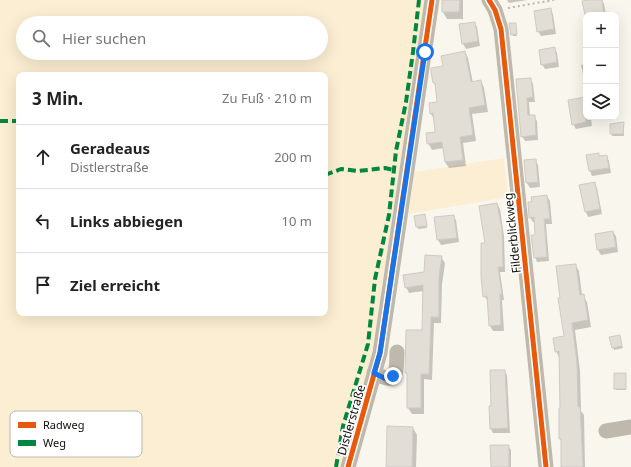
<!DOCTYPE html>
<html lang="de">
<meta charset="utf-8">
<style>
:root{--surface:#fff;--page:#f6f6f6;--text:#222;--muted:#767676;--line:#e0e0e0}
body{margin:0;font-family:"Noto Sans",sans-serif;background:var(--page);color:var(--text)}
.controls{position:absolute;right:12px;top:12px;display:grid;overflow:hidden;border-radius:8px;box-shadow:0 4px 16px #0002}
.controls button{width:36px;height:36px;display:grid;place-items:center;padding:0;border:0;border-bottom:1px solid var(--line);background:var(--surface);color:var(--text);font:20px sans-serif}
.stop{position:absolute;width:12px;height:12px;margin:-9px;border:3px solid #1a73e8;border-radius:50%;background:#fff}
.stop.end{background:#1a73e8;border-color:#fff;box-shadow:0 1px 4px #0008}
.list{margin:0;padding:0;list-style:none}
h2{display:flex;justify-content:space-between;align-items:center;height:52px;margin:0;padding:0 16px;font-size:17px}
h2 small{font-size:13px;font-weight:400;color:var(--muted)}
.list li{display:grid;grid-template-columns:26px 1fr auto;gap:12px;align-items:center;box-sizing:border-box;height:64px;padding:0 16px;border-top:1px solid var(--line)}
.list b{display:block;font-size:15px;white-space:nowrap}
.list p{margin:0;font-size:13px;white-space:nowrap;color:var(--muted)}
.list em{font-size:13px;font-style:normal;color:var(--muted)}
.icon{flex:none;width:22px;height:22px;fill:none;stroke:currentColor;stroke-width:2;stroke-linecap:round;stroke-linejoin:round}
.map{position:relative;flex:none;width:631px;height:467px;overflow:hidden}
.search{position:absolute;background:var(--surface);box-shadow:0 4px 16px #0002;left:16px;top:16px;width:312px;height:44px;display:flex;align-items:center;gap:10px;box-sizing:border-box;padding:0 14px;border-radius:22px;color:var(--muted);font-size:15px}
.panel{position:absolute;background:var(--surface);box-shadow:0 4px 16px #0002;left:16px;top:72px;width:312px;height:244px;border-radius:8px}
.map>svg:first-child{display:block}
.green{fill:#fbeed2;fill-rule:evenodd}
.shadow{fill:#0003}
.building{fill:#e2ded6;stroke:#cfcbc4}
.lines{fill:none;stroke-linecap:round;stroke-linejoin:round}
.path{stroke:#bbb6ad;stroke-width:2;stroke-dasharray:2 3;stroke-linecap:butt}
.minor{stroke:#bfb9ad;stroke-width:15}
.quiet{stroke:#00873e;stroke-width:4;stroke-dasharray:8 4;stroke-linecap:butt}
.cycleway-casing{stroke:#fff;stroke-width:8}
.cycleway{stroke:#e8590c;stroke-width:5}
.route{stroke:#1a73e8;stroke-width:5}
.labels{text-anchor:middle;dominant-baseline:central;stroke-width:3.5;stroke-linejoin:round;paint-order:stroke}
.street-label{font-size:12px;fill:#110d06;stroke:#fff}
.key{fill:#fff;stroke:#b8b6b4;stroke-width:1}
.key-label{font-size:11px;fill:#110d06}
</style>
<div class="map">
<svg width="631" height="467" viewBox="0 0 631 467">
<rect width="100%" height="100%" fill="#f9f6ee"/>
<!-- green -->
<g class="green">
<path d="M0,0H432L380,353L356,467H0ZM23,23H321V53H23ZM19,75H325V313H19Z"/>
<path d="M504,158L508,197L409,214L414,172Z"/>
</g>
<!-- shadow -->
<g class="shadow">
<path d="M443,0H463V19H447L443,12Z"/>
<path d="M507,0H527L509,3Z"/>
<path d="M595,0H602L604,4L606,15L586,16L584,2Z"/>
<path d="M550,10L553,14L556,34L541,36L538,31Z"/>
<path d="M474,23L477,27L480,46L466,49L463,44L460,25Z"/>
<path d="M515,24L517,36H513L512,34Z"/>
<path d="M584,35H586V46Z"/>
<path d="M555,49L557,53L559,67L545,69L542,64Z"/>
<path d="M465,52L468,58L473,83L481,81L484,88L488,112L472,114L476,141L463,143L466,166L449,168L445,162L444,148L432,150L428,143L436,132L434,119L431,114L438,102L436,88L434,83L432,72L444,67Z"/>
<path d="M586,64V87L581,65Z"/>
<path d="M530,79L533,84L535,102H529L530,116H534L537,121L538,140L525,141L522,136L517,80Z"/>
<path d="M586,117H591L592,126L576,129L573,124Z"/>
<path d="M623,123L624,136H612L611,125Z"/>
<path d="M598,154L600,157H606L609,161L611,173L592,176L590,171Z"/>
<path d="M535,160L538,165L540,187L530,188L527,183Z"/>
<path d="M594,183L597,188L602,214L588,217L586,212L580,186Z"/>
<path d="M547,196L550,201L552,224H546L549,261L537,262L535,257L536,236L535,222H533L530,217Z"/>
<path d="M497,204L500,209L504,236L505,272H500L504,300H502L504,331H493L490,326L489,302L484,296L486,244Z"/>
<path d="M424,215L427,228L418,229L416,217Z"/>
<path d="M453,216L456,220L459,242L441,245L438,240L435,218Z"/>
<path d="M613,232L616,236L618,252L601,255L598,250L596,234Z"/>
<path d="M441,257L445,263L442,284L441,323H434L432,380L424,379V414H412L408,408V377L406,373L407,331H423L424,291L409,293L406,287L425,273Z"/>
<path d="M575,265L579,271L582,295L587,302L591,327L575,330L580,371L581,411L584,415L585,467H562V443L560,439L562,409L560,359L556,351L565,337L561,299Z"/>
<path d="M619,336L623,348L614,350L610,338Z"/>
<path d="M504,371L507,375L510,433H493L491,429L492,407Z"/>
<path d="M625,374L626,376V390H616L615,388Z"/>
<path d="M413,428L417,435L416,467H387Z"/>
<path d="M508,446L511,450V467H492Z"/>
</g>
<!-- building -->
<g class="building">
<path d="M442,0H460L459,12H442Z"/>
<path d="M589,0H602L604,15H585L582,1Z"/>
<path d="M551,8L554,29L537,32L534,11Z"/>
<path d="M475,22L478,41L462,44L459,24Z"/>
<path d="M509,23H516L517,34L511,35Z"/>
<path d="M555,47L557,62L541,65L539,50Z"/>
<path d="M465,51L471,82L481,80L485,105L469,108L473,135L460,137L463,160L445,162L442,142L427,144L426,133L435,132L433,113L430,114L429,103L437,102L435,83H433L431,72V68L443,66L441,56Z"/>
<path d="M531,78L533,97L527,98L528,115H535L536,135L521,137L516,79Z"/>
<path d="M586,97V122L572,125L568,100Z"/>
<path d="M624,122L623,134H610V124Z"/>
<path d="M599,153V156L607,155L609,168L589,171L586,155Z"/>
<path d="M536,159L538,182L526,183L524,160Z"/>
<path d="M595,182L600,209L585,212L579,185Z"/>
<path d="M547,195L550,219H544L547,257L534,258L531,235H535L534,217L529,218L528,202H532L531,197Z"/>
<path d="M497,203L502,229L503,267H498L502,294H500L501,325L489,326L487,296L483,297L481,277V243H485L479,206Z"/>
<path d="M425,214L427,226L416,227L414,216Z"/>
<path d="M454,215L457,238L437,240L434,217Z"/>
<path d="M613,231L616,247L597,250L595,234Z"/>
<path d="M425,255L442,256L439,277V317H431L429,374H421V408H407V373H405L406,330H422L423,285L405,288L403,275L424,272Z"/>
<path d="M576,264L580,295L584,294L588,320L572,323L577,363L578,407H580L583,467H561V439H559V408H560L559,351L555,352L553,338L564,336L558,298H560L556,266Z"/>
<path d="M620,335L622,346L612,348L609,337Z"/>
<path d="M490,370H505L508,428L490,429L489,406H491Z"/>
<rect x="614" y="373" width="12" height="16"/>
<path d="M387,426L413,427L412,467H386Z"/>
<path d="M490,445H509V467H491Z"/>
</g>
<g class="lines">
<!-- path -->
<path class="path" d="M508,8L554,0"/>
<!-- minor -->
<g class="minor">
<path d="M489,0L495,10L501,29L546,467"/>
<path d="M374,373C399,387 396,371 397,352"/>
<path d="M606,431L631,427"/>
<path d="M348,467L380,353L432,0"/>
</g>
<!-- quiet -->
<g class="quiet">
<path d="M0,121H19"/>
<path d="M325,175L341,169L358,171L385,168L394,170"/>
<path d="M336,467L343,426L368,344L375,279L389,215L396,151L406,102L413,52L419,0"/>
</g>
<!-- cycleway casing -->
<g class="cycleway-casing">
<g id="cycleway">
<path d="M489,0L495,10L501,29L546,467"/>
<path d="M348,467L380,353L432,0"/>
</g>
</g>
<!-- cycleway -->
<use href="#cycleway" class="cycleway"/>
</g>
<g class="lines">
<!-- route -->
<path class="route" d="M393,376L389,379L384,378L374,373L380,353L425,52"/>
</g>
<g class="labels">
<!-- street labels -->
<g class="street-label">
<text transform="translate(512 233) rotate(-96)">Filderblickweg</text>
<text transform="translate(351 420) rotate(-74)">Distlerstraße</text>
</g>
</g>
<!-- legend -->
<rect x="10" y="411" width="132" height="46" rx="6" class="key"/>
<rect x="18" y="422" width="18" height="6" fill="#e8590c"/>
<rect x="18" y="440" width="18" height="6" fill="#00873e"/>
<g class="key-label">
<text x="43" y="429">Radweg</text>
<text x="43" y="447">Weg</text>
</g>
</svg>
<div class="controls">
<button>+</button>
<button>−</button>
<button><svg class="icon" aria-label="layers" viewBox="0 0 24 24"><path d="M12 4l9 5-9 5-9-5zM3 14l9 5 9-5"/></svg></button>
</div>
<div class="stop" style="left:425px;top:52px"></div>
<div class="stop end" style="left:393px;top:376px"></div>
<div class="search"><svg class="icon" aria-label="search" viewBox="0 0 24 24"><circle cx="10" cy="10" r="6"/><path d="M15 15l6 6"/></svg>Hier suchen</div>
<section class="panel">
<h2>3 Min.<small>Zu Fuß · 210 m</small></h2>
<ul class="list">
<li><svg class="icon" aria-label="ahead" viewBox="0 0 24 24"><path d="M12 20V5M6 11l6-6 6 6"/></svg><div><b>Geradeaus</b><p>Distlerstraße</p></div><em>200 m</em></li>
<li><svg class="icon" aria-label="left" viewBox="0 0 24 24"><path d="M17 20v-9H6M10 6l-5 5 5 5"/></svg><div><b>Links abbiegen</b></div><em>10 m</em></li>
<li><svg class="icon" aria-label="arrive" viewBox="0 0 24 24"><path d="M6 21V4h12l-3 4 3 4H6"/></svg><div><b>Ziel erreicht</b></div></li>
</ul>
</section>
</div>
